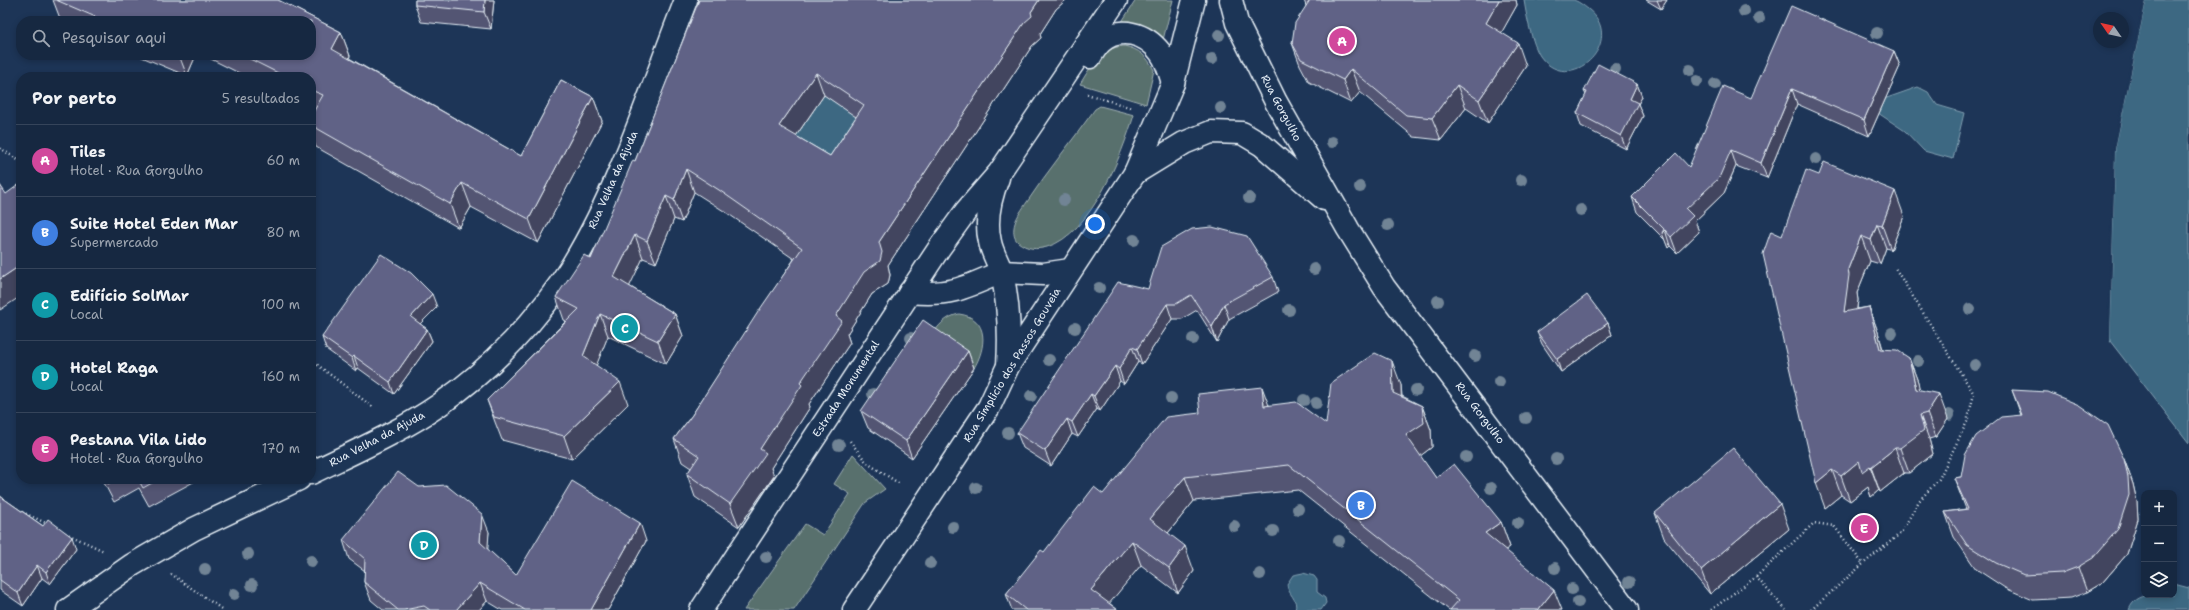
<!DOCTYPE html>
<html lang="pt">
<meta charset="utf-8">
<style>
:root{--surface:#162841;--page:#1f3048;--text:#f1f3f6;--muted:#9ea6b1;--line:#35445a;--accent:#d6ab8b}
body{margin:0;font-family:"Shantell Sans",sans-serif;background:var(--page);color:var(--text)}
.controls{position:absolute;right:12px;bottom:12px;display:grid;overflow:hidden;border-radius:8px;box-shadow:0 2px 6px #0003}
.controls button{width:36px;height:36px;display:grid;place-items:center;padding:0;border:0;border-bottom:1px solid var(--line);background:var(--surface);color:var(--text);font:20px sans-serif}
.compass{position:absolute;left:2093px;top:12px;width:36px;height:36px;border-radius:50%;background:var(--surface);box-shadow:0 2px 6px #0003;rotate:304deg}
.you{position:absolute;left:1095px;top:224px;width:14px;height:14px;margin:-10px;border:3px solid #fff;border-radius:50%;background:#1a73e8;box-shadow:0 0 0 6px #1a73e833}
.badge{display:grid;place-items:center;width:26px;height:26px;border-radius:50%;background:var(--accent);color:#fff;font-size:13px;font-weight:700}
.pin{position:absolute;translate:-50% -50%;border:2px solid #fff;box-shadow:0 1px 4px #0006}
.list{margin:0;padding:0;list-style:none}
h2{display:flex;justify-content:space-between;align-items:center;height:52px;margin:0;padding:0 16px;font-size:17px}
h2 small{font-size:13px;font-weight:400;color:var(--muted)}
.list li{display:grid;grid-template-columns:26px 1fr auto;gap:12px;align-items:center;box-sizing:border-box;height:72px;padding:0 16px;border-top:1px solid var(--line)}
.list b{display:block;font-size:15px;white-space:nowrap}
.list p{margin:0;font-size:13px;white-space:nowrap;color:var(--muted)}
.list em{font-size:13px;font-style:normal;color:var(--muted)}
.icon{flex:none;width:22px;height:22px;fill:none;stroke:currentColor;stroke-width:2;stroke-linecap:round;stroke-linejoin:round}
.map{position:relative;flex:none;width:2189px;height:610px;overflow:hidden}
.search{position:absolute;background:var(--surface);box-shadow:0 2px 6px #0003;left:16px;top:16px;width:300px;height:44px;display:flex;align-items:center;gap:10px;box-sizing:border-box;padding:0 14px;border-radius:16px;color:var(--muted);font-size:15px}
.panel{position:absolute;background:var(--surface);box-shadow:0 2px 6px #0003;left:16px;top:72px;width:300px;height:412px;border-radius:16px}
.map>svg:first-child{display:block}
.green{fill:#58706d;stroke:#a0b0b2}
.water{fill:#3c6882;stroke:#819fb1}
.pier{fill:#1d3557}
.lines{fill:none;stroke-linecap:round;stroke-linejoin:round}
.street-casing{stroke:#e8f1f8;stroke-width:25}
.secondary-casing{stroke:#e8f1f8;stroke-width:25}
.path{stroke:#e8f1f8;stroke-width:2.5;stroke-dasharray:1 3;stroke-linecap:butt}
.street{stroke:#1d3557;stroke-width:22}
.secondary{stroke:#1d3557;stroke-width:22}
.tree{fill:#718495}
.wall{fill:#535473;stroke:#e8f1f8;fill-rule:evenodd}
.shaded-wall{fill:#43455e;stroke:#e8f1f8}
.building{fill:#606286;stroke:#e8f1f8;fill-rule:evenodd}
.labels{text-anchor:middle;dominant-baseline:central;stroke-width:3.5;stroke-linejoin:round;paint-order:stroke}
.street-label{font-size:11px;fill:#e8f1f8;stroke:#1d3557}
</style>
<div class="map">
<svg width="2189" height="610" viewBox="0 0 2189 610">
<rect width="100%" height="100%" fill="#1d3557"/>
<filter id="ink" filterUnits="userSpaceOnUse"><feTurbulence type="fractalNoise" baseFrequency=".025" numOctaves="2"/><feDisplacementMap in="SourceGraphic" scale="8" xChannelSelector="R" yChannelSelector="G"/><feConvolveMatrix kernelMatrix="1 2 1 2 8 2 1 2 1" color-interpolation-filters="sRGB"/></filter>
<g filter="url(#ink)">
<!-- green -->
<g class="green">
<path d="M1136,0H1173L1163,40L1121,23Z"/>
<path d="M1124,46C1139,49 1147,56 1154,70L1146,104L1080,84C1092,65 1100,48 1124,46Z"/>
<path d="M1100,106L1134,115C1122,155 1091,234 1047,247C1036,250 1027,249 1018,242C1013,238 1013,229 1015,223C1017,216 1023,208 1027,202C1048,170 1073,140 1095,109Z"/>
<path d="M959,314C990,318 986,348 974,368L930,338C938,326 945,317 959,314Z"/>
<path d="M853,454L885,489L865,503L794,610H744L805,524L823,535L850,494L834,484Z"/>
</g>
<!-- water -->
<g class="water">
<path d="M1524,0C1539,0 1557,0 1573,0C1578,1 1584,6 1588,9C1628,40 1570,98 1540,56C1532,44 1526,14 1524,0Z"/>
<path d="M2146,0H2189V443L2110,341L2115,149Z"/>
<path d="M1918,87L1928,92L1937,105L1964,113L1953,159L1924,151L1905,131L1878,113L1884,99Z"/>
<path d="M824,95L878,131L838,179L787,149Z"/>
<path d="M1303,573L1314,576L1317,580V592L1325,598L1326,603L1321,610H1295C1299,599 1287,594 1287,584L1293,575Z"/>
<path d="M2174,584L2189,588V610H2129C2136,591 2158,595 2174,595Z"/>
</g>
<!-- pier -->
<path class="pier" d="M2144,0H2146L2115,149L2110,341H2108L2113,149Z"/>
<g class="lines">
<!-- street casing -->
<g class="street-casing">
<g id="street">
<path d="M1231,0L1237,23L1276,102L1348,229L1384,287L1627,610"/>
<path d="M1135,173L1184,143L1211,132L1242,133L1262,145L1324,199"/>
<path d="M910,292C950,296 965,288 1001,272"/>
<path d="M311,473C354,452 400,432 439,405C491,369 540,318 573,264C621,185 652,86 686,0"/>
<path d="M68,610L132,565L194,529L299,479"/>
</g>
</g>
<!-- secondary casing -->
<g class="secondary-casing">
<g id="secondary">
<path d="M1090,57C1093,52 1097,46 1101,42C1120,25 1146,34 1160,52C1167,61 1170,73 1173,83"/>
<path d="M998,178C990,198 985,221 990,242C992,253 999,263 1002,274C1009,304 1010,334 1008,366"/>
<path d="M1001,272L1043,274L1070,270"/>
<path d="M701,610L940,247L966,211L999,173L1116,0"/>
<path d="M854,610L989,407L1008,366L1135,173L1173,83L1194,0"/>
</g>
</g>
<!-- path -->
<g class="path">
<path d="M1087,94L1132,108"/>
<path d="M0,148L21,162"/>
<path d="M311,360L374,408"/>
<path d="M850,441L867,463L900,484"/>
<path d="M22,512L48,524"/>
<path d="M65,533L104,551"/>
<path d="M171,574L223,610"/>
<path d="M1756,577L1786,610"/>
<path d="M1711,610L1756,577L1814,523L1834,526L1863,564"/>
<path d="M1811,610L1863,564L1901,533L1919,501L1939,479L1967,422L1974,394L1895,268"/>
</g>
<!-- street -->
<use href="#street" class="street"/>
<!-- secondary -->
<use href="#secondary" class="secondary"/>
</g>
<!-- trees -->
<g class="tree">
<circle cx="1744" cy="11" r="6"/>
<circle cx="1759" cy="18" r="6"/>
<circle cx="1877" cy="33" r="6"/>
<circle cx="1219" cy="35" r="6"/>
<circle cx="1212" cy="59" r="6"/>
<circle cx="1615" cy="69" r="6"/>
<circle cx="1690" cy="70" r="6"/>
<circle cx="1697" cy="81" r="6"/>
<circle cx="1715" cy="84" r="6"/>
<circle cx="1221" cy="108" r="6"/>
<circle cx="1332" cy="142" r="6"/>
<circle cx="1816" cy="159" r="6"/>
<circle cx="1521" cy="180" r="6"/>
<circle cx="1360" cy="187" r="6"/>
<circle cx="1249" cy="198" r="6"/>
<circle cx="1064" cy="200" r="6"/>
<circle cx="1581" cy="210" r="6"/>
<circle cx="1388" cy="225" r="6"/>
<circle cx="1134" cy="240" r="6"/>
<circle cx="1314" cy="269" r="6"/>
<circle cx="1099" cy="288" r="6"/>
<circle cx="1438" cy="301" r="6"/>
<circle cx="1970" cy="309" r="6"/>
<circle cx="1289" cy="310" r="6"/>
<circle cx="1075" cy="328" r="6"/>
<circle cx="1892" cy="333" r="6"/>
<circle cx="911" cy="338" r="6"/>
<circle cx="1193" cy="339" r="6"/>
<circle cx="1475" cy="356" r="6"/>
<circle cx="1049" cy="360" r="6"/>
<circle cx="1918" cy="361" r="6"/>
<circle cx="1975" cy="365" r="6"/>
<circle cx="1499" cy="382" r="6"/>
<circle cx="1416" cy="390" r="6"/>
<circle cx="873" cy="394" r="6"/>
<circle cx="1031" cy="396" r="6"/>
<circle cx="1171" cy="398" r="6"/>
<circle cx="1304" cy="400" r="6"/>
<circle cx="1316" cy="403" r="6"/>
<circle cx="1949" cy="415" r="6"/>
<circle cx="1526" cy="418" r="6"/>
<circle cx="1008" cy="433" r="6"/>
<circle cx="839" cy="445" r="6"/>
<circle cx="1466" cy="457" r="6"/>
<circle cx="1556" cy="459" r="6"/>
<circle cx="976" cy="488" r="6"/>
<circle cx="1491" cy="488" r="6"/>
<circle cx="1298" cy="509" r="6"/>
<circle cx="1518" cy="523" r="6"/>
<circle cx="1234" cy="526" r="6"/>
<circle cx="953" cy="527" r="6"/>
<circle cx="1273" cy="531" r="6"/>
<circle cx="1339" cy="541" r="6"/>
<circle cx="248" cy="554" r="6"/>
<circle cx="766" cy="557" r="6"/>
<circle cx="311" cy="561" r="6"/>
<circle cx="930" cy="563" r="6"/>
<circle cx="1555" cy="568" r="6"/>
<circle cx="205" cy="569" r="6"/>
<circle cx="1260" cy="574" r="6"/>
<circle cx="1629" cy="582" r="6"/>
<circle cx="252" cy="585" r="6"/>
<circle cx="1572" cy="589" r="6"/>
<circle cx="234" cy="594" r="6"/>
<circle cx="1578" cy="602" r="6"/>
</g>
<!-- wall -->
<g class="wall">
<path d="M53,0H278L341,32L350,56L349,58L521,156L561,80L593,97L602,121L538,243L471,207L459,228L316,147L311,134V116L314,111L311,109V77H247L203,55H311V21H61Z"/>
<path d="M415,0H494L491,29L421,22L415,5Z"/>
<path d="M699,0H1066L1056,9L1040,34L1041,38L1032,46L888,265L890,275L888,284L872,294L847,334L850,343L809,404L810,407L771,468L774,476L739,527L695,497L687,474L691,468L682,462L674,439L692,415L794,259L727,213L694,192L682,222L674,219L656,263L643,258L629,286L675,314L683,336L666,364L608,336L596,365L628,404L572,459L502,440L495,422L487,400L566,321L564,320L556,297L591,259L635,161ZM824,95L856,117L830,156L796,136Z"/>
<path d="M1304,0H1516L1517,5L1501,33L1526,66L1488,123L1466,108L1441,140L1414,137L1360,92L1351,103L1309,82L1300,65L1292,43L1306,6Z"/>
<path d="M1646,0H1667L1661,9Z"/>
<path d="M1894,51L1900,66L1869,136L1797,104L1767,178L1736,166L1724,193L1695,221L1699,232L1677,253L1670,246L1668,248L1665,240L1637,212L1632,197L1689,167L1751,98Z"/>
<path d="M137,55H196L187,76Z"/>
<path d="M1637,84L1642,97L1638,104L1643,116L1626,149L1581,126L1577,113L1586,95L1584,91Z"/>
<path d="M1904,216L1891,250L1886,248L1880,264L1870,261L1857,293L1858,300L1857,309L1869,307L1878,332L1883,349L1909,358L1918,382L1919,389L1948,419L1936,437L1929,439L1933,454L1909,473H1904L1880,492L1879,490L1871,497L1868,487L1850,501L1841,495L1825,508L1782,236Z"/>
<path d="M1273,277L1278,292L1229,319L1217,342L1197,310L1182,319H1172L1142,364L1138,362L1124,384L1120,381L1100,411L1097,409L1078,437L1072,434L1051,466L1023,448L1017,433L1148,289Z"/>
<path d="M437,307L420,324L427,329L432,341L394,394L358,368L356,371L326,349L322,337Z"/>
<path d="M1608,323L1612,335L1561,372L1542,344L1537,332Z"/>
<path d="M968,351L974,368L912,458L868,428L861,411Z"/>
<path d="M1401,385L1402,396L1422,406L1431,430L1432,447L1420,456L1436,478L1501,522L1510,547L1505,550L1562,610H1449L1298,490L1194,501L1168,533L1194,571L1178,593L1141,565L1109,603L1118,610H1012L1006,594L1044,552L1103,494L1269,405L1326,424Z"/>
<path d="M2012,390L2124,459L2133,484L2137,502L2138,519L2127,554L2102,583L2087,592L2071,598L2033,600L2005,588L1976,569L1954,537L1945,512L1966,509L1954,478L1961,477L2021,415Z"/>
<path d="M102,479H199L149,506L139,488L114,502Z"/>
<path d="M419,487L489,532L487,549L516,575L646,541L608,610H502L487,601L479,610H383L371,600L364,582L365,571L349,559L343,540Z"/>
<path d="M0,496L76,549L50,584L42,578L23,606L0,590Z"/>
<path d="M1655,513L1789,529L1710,594L1664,538Z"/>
</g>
<!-- shaded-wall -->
<g class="shaded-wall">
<path d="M485,0H494L491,29L484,12Z"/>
<path d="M1039,0H1066L1056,9L1040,34L1041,38L1032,46L888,265L890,275L888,284L872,294L847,334L850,343L809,404L810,407L771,468L774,476L739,527L730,504L760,449L800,383L836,316L879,242Z"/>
<path d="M1499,0H1516L1517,5L1494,46L1486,23Z"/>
<path d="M1657,0H1667L1661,9Z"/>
<path d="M341,32L350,56L341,73L332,49Z"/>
<path d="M1518,43L1526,66L1488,123L1479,100Z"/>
<path d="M1894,51L1900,66L1869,136L1864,120Z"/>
<path d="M179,55H196L187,76Z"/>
<path d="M1351,69L1360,92L1351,103L1343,80Z"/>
<path d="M816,73L824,95L787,149L779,126Z"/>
<path d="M1637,84L1642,97L1638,104L1643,116L1626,149L1621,136L1630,99Z"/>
<path d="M1457,85L1466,108L1441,140L1432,118Z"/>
<path d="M1792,89L1797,104L1767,178L1761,163Z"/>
<path d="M593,97L602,121L538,243L529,219Z"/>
<path d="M1731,150L1736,166L1724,193L1695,221L1699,232L1677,253L1671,237L1686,209Z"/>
<path d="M686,169L694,192L682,222L674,200Z"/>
<path d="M462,183L471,207L459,228L450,204Z"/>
<path d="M1895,191L1904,216L1891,250L1882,225Z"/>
<path d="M666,196L674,219L656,263L647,241Z"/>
<path d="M1877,224L1886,248L1880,264L1871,240Z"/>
<path d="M1665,230L1670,246L1668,248L1662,233Z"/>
<path d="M635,235L643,258L623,300L614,277Z"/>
<path d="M1861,236L1870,261L1857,293L1858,300L1853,337L1844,312L1848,269Z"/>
<path d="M21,265V296L0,310V279Z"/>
<path d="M432,294L437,307L415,329L411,317Z"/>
<path d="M1167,304L1172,319L1142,364L1137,349Z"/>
<path d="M1224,304L1229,319L1217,342L1212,327Z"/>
<path d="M1869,307L1878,332L1889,374L1880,349Z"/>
<path d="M600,314L608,336L591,379L583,356Z"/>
<path d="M675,314L683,336L666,364L658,341Z"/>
<path d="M1608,323L1612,335L1561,372L1557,359Z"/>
<path d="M427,329L432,341L394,394L390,382Z"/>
<path d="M1132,347L1138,362L1124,384L1119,369Z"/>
<path d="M968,351L974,368L912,458L906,441Z"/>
<path d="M354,356L358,368L356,371L352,358Z"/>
<path d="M1909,358L1918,382L1925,413L1916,389Z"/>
<path d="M1392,361L1401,385L1402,417L1393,393Z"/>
<path d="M1115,366L1120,381L1100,411L1094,396Z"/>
<path d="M620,382L628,404L572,459L564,436Z"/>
<path d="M1262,387L1271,411L1264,406Z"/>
<path d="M1091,394L1097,409L1078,437L1072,422Z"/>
<path d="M1939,394L1948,419L1936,437L1927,413Z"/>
<path d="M1422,406L1431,430L1432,447L1415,460L1406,435Z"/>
<path d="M1920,415L1929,439L1933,454L1909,473L1900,448Z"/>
<path d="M1067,419L1072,434L1051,466L1045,451Z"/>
<path d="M1895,448L1904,473L1880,492L1871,467Z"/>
<path d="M2124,459L2133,484L2137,502L2138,519L2127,554L2102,583L2087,592L2078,567Z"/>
<path d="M1859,461L1870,466L1879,490L1871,497L1868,487L1850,501L1841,476Z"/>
<path d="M1832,470L1841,495L1825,508L1816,483Z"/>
<path d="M1185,477L1194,501L1159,544L1150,519Z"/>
<path d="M1780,504L1789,529L1710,594L1701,570Z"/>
<path d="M482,514L489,532L487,560L480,542Z"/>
<path d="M1501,522L1510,547L1493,558L1485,533Z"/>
<path d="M640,523L646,541L608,610H591Z"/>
<path d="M72,537L76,549L50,584L46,572Z"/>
<path d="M1132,541L1141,565L1104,610L1091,590Z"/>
<path d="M1185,546L1194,571L1178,593L1169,568Z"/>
<path d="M37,565L42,578L23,606L18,593Z"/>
<path d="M480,583L487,601L479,610H456Z"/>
<path d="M1554,590L1562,610H1538Z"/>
</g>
<!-- building -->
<g class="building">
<path d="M56,0H278L341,32L332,49L521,156L561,80L593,97L529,219L462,183L450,204L311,125V116L323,95L311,90V77H286L242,55H311V21H105Z"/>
<path d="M415,0H485L484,12L415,5Z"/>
<path d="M699,0H1039L1031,12L1032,16L1024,23L879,242L882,252L880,261L864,272L836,316L842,321L800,383L802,385L760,449L766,453L730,504L687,474L699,456L674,439L692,415L758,312L802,248L719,190L686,169L674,200L666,196L647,241L635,235L614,277L675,314L658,341L600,314L583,356L620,382L564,436L494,417L487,400L579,309L556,297L584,255L591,259L633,160L635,161ZM816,73L864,105L830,156L779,126Z"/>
<path d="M1310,0H1499L1486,23L1518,43L1479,100L1457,85L1432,118L1406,115L1351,69L1343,80L1301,59L1292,43L1295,23Z"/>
<path d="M1791,6L1894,51L1864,120L1792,89L1761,163L1731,150L1719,178L1686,209L1693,216L1671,237L1665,230L1662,233L1664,229L1632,197L1676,153L1689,167L1723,86L1751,98Z"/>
<path d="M1598,64L1637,84L1630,99L1638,103L1621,136L1577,113L1587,92L1584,91Z"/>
<path d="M1824,162L1895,191L1882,225L1877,224L1871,240L1861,236L1848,269L1849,275L1844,312L1869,307L1880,349L1897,350L1909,358L1916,389L1939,394L1927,413L1920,415L1924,430L1900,448H1895L1871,467L1870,466L1862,472L1859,461L1841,476L1832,470L1816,483L1763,254L1771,231L1782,236L1806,170L1819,175Z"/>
<path d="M21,183V265L0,279V185L6,194Z"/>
<path d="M1212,227L1247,236L1273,277L1224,304L1212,327L1191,295L1176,304H1167L1137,349L1132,347L1119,369L1115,366L1094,396L1091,394L1072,422L1067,419L1045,451L1017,433L1118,282L1148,289L1161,247L1192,229Z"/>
<path d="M381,254L411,273L432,294L411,317L427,329L390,382L354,356L352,358L322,337Z"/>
<path d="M1587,295L1608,323L1557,359L1537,332Z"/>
<path d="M923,320L968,351L906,441L861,411Z"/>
<path d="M1375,353L1392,361L1393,393L1422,406L1424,423L1406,435L1436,478L1454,464L1501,522L1485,533L1554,590L1538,610H1450L1459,600L1289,465L1185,477L1150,519L1185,546L1169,568L1132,541L1091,590L1118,610H1026L1006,594L1041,550L1044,552L1094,487L1103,494L1166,417L1200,413L1198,394L1262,387L1264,406L1296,402L1326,424L1331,383Z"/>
<path d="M2012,390L2048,392L2079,405L2108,425L2124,459L2128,477L2129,495L2118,529L2093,558L2078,567L2062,573L2024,575L1996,563L1967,545L1945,512L1968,509L1954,478L1961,477L1965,455L1976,436L2001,417L2022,415Z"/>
<path d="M1733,448L1780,504L1701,570L1655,513Z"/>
<path d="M398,472L419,487L446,485L482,514L480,542L516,575L572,481L640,523L591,610H525L480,583L456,610H430L424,606L404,610H398L364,582L365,559L343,540Z"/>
<path d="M105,479H116L108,484Z"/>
<path d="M138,479H159L143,488Z"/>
<path d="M0,496L43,526L48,519L72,537L46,572L37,565L18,593L0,580Z"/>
</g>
</g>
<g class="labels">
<!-- street labels -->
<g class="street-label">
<text transform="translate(1281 108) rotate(62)">Rua Gorgulho</text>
<text transform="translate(613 180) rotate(-66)">Rua Velha da Ajuda</text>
<text transform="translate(1012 365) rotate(-59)">Rua Simplicio dos Passos Gouveia</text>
<text transform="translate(846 389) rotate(-57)">Estrada Monumental</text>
<text transform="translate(1480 413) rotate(53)">Rua Gorgulho</text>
<text transform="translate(377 439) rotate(-28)">Rua Velha da Ajuda</text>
</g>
</g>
</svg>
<div class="controls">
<button>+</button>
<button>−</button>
<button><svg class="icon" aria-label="layers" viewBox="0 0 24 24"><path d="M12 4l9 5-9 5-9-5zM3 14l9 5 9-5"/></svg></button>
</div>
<svg class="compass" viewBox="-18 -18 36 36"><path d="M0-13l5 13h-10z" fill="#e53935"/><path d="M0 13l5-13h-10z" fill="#9ea6b1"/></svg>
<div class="you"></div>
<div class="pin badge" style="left:1342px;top:41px;background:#d1479c">A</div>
<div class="pin badge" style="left:1361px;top:505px;background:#3f7fe0">B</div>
<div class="pin badge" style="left:625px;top:328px;background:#0f9aa8">C</div>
<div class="pin badge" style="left:424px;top:545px;background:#0f9aa8">D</div>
<div class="pin badge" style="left:1864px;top:528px;background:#d1479c">E</div>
<div class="search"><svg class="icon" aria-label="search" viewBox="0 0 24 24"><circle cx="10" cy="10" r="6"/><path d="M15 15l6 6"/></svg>Pesquisar aqui</div>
<section class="panel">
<h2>Por perto<small>5 resultados</small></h2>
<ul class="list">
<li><span class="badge" style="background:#d1479c">A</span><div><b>Tiles</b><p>Hotel · Rua Gorgulho</p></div><em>60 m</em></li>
<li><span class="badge" style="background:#3f7fe0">B</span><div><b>Suite Hotel Eden Mar</b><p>Supermercado</p></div><em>80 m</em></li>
<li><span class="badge" style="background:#0f9aa8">C</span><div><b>Edifício SolMar</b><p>Local</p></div><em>100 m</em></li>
<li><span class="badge" style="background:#0f9aa8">D</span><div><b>Hotel Raga</b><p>Local</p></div><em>160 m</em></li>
<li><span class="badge" style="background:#d1479c">E</span><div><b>Pestana Vila Lido</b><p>Hotel · Rua Gorgulho</p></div><em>170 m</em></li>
</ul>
</section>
</div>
